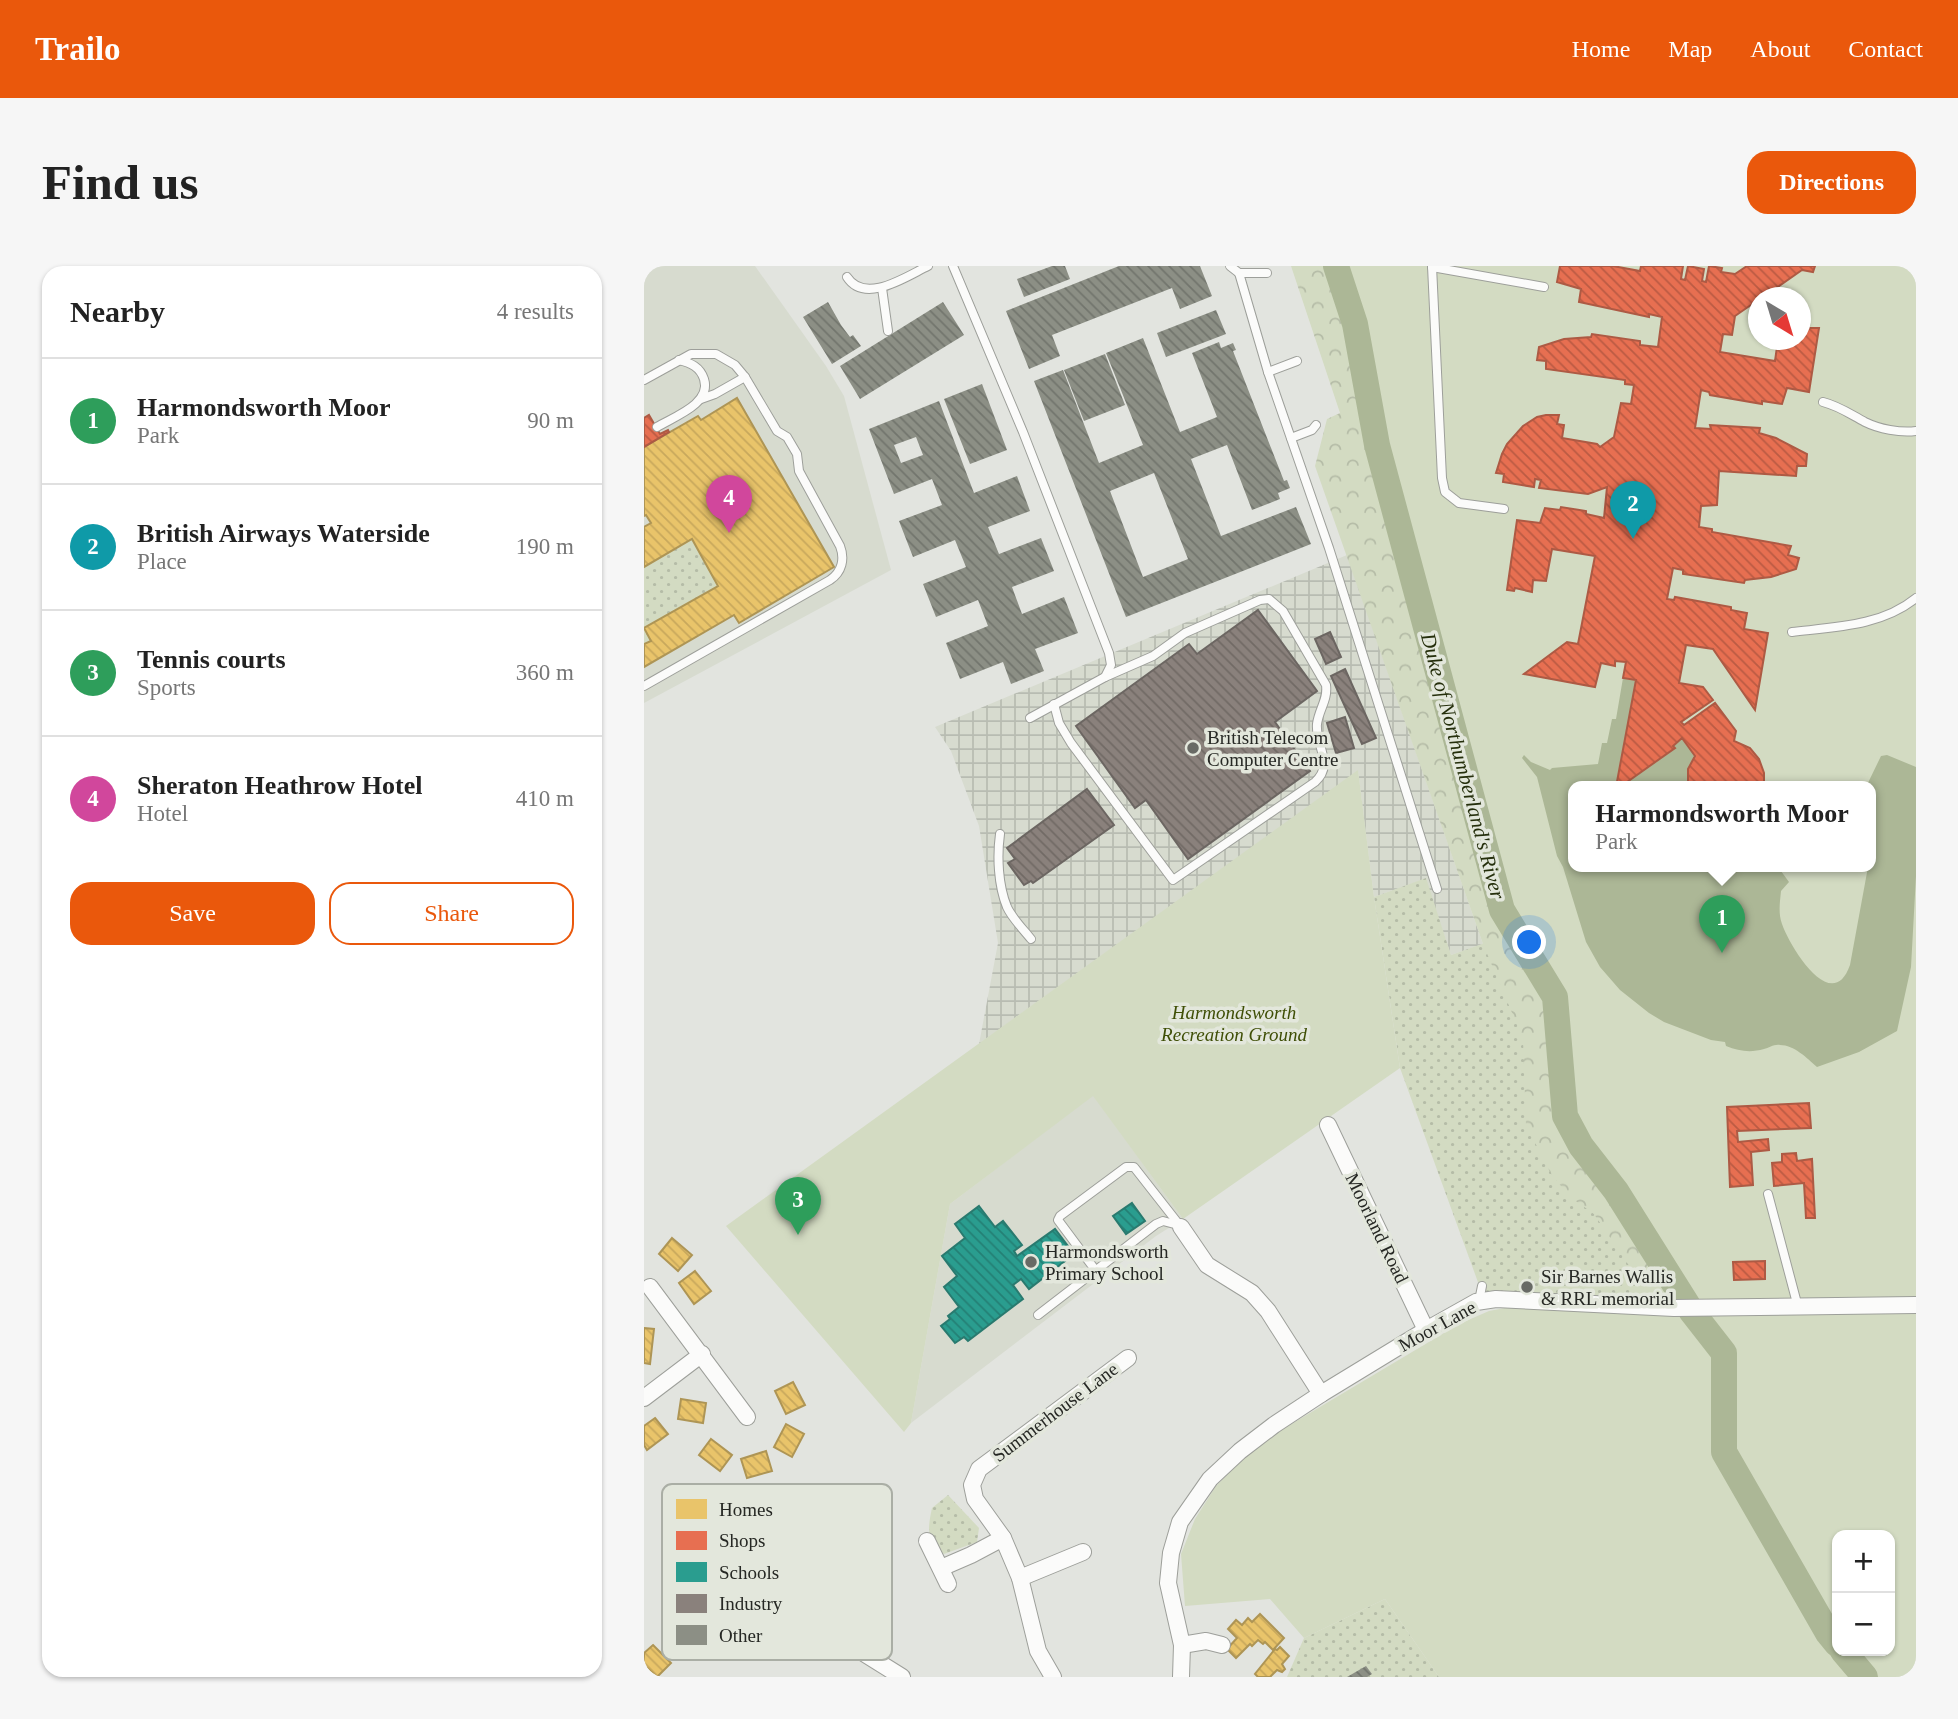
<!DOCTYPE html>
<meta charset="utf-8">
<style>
:root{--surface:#fff;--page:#f6f6f6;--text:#222;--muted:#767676;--line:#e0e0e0;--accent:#ea580c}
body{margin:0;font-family:Georgia,serif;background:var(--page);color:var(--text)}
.controls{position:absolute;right:21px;bottom:21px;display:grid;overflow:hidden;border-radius:14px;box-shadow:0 2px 5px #0004}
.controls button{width:63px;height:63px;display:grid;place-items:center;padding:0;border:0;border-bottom:2px solid var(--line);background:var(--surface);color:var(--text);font:35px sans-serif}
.compass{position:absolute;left:1104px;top:21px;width:63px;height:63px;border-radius:50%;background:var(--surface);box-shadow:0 2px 5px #0004;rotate:142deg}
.you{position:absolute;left:886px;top:677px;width:24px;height:24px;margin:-18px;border:5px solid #fff;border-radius:50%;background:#1a73e8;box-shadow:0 0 0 10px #1a73e833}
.badge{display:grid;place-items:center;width:46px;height:46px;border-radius:50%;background:var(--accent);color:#fff;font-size:23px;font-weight:700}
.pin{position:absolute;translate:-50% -58px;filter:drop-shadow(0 2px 4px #0008)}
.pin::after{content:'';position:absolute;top:37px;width:24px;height:21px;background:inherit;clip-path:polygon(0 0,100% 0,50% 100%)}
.popup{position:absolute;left:924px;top:515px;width:308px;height:91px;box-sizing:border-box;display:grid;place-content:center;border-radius:14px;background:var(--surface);filter:drop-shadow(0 2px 5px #0005);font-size:23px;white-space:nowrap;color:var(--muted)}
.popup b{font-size:26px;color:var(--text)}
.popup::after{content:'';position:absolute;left:50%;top:100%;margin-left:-14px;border:14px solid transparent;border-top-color:var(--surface)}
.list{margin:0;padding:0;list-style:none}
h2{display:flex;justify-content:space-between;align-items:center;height:91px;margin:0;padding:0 28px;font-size:30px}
h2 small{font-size:23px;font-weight:400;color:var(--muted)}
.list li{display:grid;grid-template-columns:46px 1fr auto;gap:21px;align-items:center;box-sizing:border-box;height:126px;padding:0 28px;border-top:2px solid var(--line)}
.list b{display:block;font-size:26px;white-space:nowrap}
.list p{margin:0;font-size:23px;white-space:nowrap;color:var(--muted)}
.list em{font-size:23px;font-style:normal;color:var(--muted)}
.actions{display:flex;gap:14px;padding:21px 28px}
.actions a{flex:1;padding:16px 0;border:2px solid var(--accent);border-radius:21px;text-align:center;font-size:24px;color:var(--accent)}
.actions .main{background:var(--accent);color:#fff}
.map{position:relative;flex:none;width:1272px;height:1411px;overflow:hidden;border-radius:21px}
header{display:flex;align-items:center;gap:42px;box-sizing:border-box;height:98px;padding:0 35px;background:var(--accent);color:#fff}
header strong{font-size:33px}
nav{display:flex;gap:38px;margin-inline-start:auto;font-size:24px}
.intro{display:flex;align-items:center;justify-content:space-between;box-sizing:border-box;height:168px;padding:0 42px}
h1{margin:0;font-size:49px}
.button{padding:18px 32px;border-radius:21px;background:var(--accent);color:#fff;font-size:24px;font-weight:700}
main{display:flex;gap:42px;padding:0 42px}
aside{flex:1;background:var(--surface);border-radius:21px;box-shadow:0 2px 5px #0004}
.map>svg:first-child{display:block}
.built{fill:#d7dbcf}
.industrial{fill:url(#industrial-grid)}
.grass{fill:url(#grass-dots)}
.forest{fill:url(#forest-crowns)}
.park{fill:#d3dbc2;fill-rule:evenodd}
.water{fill:#acb796}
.homes{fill:url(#homes-back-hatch);stroke:#ae9555;stroke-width:2}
.shops{fill:url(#shops-back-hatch);stroke:#ad5a44;stroke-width:2}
.schools{fill:url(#schools-back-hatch);stroke:#297a6f;stroke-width:2}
.industry{fill:url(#industry-back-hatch);stroke:#6c6662;stroke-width:2}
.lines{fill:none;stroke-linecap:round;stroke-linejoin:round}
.river{stroke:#acb796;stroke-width:26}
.building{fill:url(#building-back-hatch);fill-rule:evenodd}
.lane-casing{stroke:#9d9f9a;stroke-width:10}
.street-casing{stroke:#9d9f9a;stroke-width:18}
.lane{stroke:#fbfbfa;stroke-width:8}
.street{stroke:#fbfbfa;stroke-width:16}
.poi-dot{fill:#686a65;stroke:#e3e7dc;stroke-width:2.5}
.labels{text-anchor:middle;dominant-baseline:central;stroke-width:7;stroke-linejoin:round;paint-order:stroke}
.poi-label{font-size:19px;fill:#262824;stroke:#e3e7dc;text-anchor:start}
.park-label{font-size:19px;font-style:italic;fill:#3f4f06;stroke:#e3e7dc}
.street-label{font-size:19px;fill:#262824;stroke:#e3e7dc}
.water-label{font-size:21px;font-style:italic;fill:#252f0c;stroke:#e3e7dc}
.key{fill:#e3e7dc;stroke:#aaaea5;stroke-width:2}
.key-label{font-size:19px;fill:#262824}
</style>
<header>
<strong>Trailo</strong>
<nav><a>Home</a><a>Map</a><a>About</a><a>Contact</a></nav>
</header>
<div class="intro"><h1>Find us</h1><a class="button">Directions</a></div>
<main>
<aside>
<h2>Nearby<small>4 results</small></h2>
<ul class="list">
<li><span class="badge" style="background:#2e9e5b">1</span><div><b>Harmondsworth Moor</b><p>Park</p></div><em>90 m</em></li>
<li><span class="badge" style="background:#0f9aa8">2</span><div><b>British Airways Waterside</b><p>Place</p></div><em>190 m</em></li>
<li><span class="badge" style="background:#2e9e5b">3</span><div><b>Tennis courts</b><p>Sports</p></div><em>360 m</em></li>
<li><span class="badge" style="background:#d1479c">4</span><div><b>Sheraton Heathrow Hotel</b><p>Hotel</p></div><em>410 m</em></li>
</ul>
<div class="actions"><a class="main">Save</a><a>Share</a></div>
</aside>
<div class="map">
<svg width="1272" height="1411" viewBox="0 0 1272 1411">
<defs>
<pattern id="industrial-grid" width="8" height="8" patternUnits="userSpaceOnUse" patternTransform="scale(1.75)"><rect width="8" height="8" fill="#d7dbcf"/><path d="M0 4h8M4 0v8" fill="none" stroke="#b8bcb2"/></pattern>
<pattern id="grass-dots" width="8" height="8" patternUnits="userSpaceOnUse" patternTransform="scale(1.75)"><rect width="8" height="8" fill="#d3dbc2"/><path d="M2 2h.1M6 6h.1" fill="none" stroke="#b5bca7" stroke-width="1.8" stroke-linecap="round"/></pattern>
<pattern id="forest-crowns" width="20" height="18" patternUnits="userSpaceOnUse" patternTransform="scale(1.75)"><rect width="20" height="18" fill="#d3dbc2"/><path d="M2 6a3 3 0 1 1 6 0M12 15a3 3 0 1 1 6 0" fill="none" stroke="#b5bca7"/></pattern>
<pattern id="homes-back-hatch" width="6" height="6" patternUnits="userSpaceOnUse" patternTransform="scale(1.75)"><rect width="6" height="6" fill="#e9c46a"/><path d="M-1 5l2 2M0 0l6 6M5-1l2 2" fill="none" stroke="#c8a85c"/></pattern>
<pattern id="shops-back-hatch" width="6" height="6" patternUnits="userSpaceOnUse" patternTransform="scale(1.75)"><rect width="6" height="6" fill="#e76f51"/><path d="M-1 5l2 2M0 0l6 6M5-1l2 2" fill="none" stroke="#bb5b43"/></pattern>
<pattern id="schools-back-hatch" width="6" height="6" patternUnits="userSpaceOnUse" patternTransform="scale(1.75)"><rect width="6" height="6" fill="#2a9d8f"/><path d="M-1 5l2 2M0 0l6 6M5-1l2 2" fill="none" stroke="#248075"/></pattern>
<pattern id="industry-back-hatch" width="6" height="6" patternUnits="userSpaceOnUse" patternTransform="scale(1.75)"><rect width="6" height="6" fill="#8a817c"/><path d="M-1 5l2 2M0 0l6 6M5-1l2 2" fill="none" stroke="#716a65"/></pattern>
<pattern id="building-back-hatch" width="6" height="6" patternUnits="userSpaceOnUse" patternTransform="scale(1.75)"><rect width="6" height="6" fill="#8c8f85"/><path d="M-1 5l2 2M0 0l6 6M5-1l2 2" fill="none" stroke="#72756d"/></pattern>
</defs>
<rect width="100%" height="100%" fill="#e2e4df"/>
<!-- built -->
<g class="built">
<path d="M11,0H111L182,100L200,130L247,304L0,437V6Z"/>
<path d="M449,829L539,953L512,970L267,1157L306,938Z"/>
</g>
<!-- industrial -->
<path class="industrial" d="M703,289L839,678L807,689L781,613L730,631L714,505L335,778L354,677L335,560L307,485L291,461Z"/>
<!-- grass -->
<g class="grass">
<path d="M48,273L74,320L0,362L7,375L0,378V301Z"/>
<path d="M782,612L807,689L866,668L903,733L913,852L926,875L1036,1037L890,1028V1015L878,1014L877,1027L841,1026L835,1019L756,802L730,631Z"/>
<path d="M304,1229L335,1262L333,1276L300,1288C281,1276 284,1261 288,1242Z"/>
<path d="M741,1333L795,1411H643L660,1372Z"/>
</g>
<!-- forest -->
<path class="forest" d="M647,0H686L706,59L728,181L854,645L903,733L913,852L926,875L1036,1037L995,1034L990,1007L950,948L929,933L908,910L882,859L879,773L839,678L671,200L683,153L696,147Z"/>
<!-- park -->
<g class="park">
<path d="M692,0H1272V1411H795L741,1333L660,1372L626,1333L541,1340L537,1288L551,1253L572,1220L614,1178L815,1058L845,1045L871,1040L1048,1045L972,925L937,880L921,850L911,731L858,644L733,179L711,58ZM1114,32H1156V74H1114ZM929,521H1227V601H929ZM1193,1269H1246V1385H1193Z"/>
<path d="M714,504L730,631L756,802L539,953L449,830L306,938L267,1157L260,1166L82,960Z"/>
</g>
<!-- water -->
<g class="water">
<path d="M979,412L992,414L972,521H929V601H1134L1145,616L1137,625C1136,636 1134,647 1138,658C1146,681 1188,750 1206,699L1224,601H1227V521H1222L1237,490L1243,489L1272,501V610L1267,701L1253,765L1215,786L1173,801C1163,792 1150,779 1136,779C1130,778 1125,782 1120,783C1106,787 1095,785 1082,780L1081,776L1067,774L1020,756L1005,747L976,724L956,701L942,676L919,601L913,590L893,511L878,492L880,489L887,496L906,504L908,502L954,498L958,477H963L968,453H972Z"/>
<path d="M1038,472L1051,490L1044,503V521H976L1030,483L1029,480Z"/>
</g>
<!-- homes -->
<g class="homes">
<path d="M93,132L190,301L95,357L90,349L0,401V378L7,375L0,362L74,320L48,273L0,301V261L7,257L2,249L0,250V181L54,150L57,154Z"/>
<path d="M28,972L48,989L34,1005L15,988Z"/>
<path d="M51,1005L67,1025L50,1038L35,1017Z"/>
<path d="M0,1062L10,1063L6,1098L0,1097Z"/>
<path d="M149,1116L161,1139L142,1148L131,1125Z"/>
<path d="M37,1133L62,1137L59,1157L34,1153Z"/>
<path d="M11,1152L24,1168L3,1184L0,1179V1160Z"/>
<path d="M142,1158L160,1168L148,1191L130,1181Z"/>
<path d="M67,1173L88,1189L76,1205L55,1189Z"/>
<path d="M122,1185L128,1205L103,1212L97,1193Z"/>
<path d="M616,1348L640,1372L629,1384L621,1376L619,1378L614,1374L608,1380L606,1378L592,1392L583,1383L593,1372L584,1363L592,1354L598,1359L604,1352L608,1356Z"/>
<path d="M9,1379L27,1397L13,1411L0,1399V1387Z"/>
<path d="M636,1381L645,1390L638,1398L641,1403L638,1406L633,1404L626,1411H614L611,1408L631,1383L633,1384Z"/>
</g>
<!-- shops -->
<g class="shops">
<path d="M916,0H969L996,5L997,0H1039L1037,13L1041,14L1044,0L1060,3L1058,15L1062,16L1065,0L1078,2L1077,6L1091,8L1103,0H1171L1169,6L1158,4L1118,32H1114V34L1091,50L1088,69L1079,68L1076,86L1131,95L1134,74H1156V62H1175L1165,126L1143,122L1138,138L1118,135V138L1066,129L1065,126L1057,124L1051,162L1067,163L1066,159L1116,162L1115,167L1132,172L1163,188L1162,200H1153L1152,210L1075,205L1073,239L1057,240L1055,261L1068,263V266L1147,280L1144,289L1155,292L1152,303L1127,311L1101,314L1100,317L1039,308V304L1029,302L1023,333L1030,334L1031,331L1087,341V344L1103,347L1100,363L1124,367L1111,444L1069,383L1042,379L1035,417L1059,421L1069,434L1037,456L1040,459L1071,437L1092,465L1090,475L1106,482L1115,493L1120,507V521H1044V503L1051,490L1038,472L1029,480L1031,482L976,521H972L992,414L979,412L982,396L971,395V400L957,397L951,421L880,408L923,376L934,378L951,290L908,283L902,315L889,314L888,326L871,322L870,325L863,324L873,254L896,257L901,242L916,244L917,241L942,245V248L960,252L963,221L944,228L895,222L897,214L891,213L890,221L859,216L860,208L852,207L858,188L863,178L879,160L893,151L902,149H915L913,158L920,159L918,172L953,178L956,181L970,171L977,137L987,138L990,119L981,118V114L902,103V95L893,94L895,81L920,73L947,71L948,68L996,75V79L1014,81L1018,51L1005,48V51L935,36L937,23L913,16Z"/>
<path d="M5,149L16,168L24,164L25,166L0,181V152Z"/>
<path d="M1165,837L1167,862L1093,865L1094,876L1124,873L1125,884L1107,886L1109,919L1086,921L1083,841Z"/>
<path d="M1152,887L1153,895L1168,893L1171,952H1162L1160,917L1130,920L1128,897L1138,896V888Z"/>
<path d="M1121,995V1013L1090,1014L1089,996Z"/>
</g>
<!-- schools -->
<g class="schools">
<path d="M488,937L501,955L482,968L469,950Z"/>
<path d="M335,940L351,961L359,955L378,979L370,985L373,990L411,963L430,988L385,1023L377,1013L369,1019L379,1033L324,1075L320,1071L311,1077L297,1060L306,1053L304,1050L315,1041L300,1021L313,1010L298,990L321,972L311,958Z"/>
</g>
<!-- industry -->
<g class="industry">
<path d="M614,344L673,425L631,456L666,505L544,593L502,534L491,542L432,460L545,378L553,388Z"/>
<path d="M686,366L697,391L682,398L671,373Z"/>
<path d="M701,403L732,472L718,478L687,410Z"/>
<path d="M701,451L710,482L692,487L683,457Z"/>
<path d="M443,523L470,559L389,617L387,615L380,619L364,597L371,593L363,582Z"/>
</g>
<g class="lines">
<!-- river -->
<g class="river">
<path d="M692,0L711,58L733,179L858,644L911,731L921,850L937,880L972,925L1048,1046L1080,1087V1186L1184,1367L1193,1378"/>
<path d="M1199,1385L1221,1411"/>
</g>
</g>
<!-- building -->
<g class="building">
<path d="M408,0H421L426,13L380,31L373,13Z"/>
<path d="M475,0H556L568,30L536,43L528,22L408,69L416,90L385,103L362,45Z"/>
<path d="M184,36L197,59L206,71L209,69L217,80L188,98L159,51Z"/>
<path d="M299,36L320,69L216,133L196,100Z"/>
<path d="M572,44L582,68L522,91L513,67Z"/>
<path d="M499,72L536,166L573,151L548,87L575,76L577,82L589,77L592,84L589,85L640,215L643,214L646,222L634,227L636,233L608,244L583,179L547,193L577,270L652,241L667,278L482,351L390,115L419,104L455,197L499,179L462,87ZM510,207L544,293L499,311L466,225Z"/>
<path d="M461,88L481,139L440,155L420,104Z"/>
<path d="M338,118L363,184L326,198L300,133Z"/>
<path d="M295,135L330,227L373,210L386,245L344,261L355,288L397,272L410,305L368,321L378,348L420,331L434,367L391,383L400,405L367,418L359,396L316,413L302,377L344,360L334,334L292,351L279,318L322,301L311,274L269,291L255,255L298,239L288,213L250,228L225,163ZM272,171L279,189L257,197L250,179Z"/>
<path d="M722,1400L728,1408L723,1411H703Z"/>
</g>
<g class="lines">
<!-- lane casing -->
<g class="lane-casing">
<g id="lane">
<path d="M309,0L379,166L465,387L467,399L461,411L386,452"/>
<path d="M586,0L595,7H623"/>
<path d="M788,0L798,212L801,226L815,237L860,243"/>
<path d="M788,1L900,21"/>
<path d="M595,7L624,106L685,282L793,623"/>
<path d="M203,11C221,39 263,10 284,0"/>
<path d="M238,22L244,65"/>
<path d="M624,106L653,95"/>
<path d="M0,114L47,88H72L91,99L101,111L133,165L143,171L153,188L155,205L196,280C201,293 198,306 186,314L0,420"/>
<path d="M57,133L71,128L101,111"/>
<path d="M1179,136C1195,140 1206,148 1221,156C1235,163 1256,167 1272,165"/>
<path d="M13,161C29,151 68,138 60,113C56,101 47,97 35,94"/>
<path d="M647,172L668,164L672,159"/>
<path d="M1148,366C1191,361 1238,360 1272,332"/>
<path d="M410,438L415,457L427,477L529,614L671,516C691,498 671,480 673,458C675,443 684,434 682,419L639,345L625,333L616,334L541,367L509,390L461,411"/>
<path d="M356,568C353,590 354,619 363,641C368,652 379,663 387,673"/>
<path d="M1124,928L1154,1041"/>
<path d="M452,1005L414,954L416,950L482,901H490L537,961"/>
<path d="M835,1035L838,1020"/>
<path d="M394,1049L512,958L519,955L534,959"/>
</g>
</g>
<!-- street casing -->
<g class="street-casing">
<g id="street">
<path d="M684,859L782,1064"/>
<path d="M537,961L563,999L608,1027L624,1045L677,1128"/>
<path d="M6,1021L103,1151"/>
<path d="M0,1132L58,1088"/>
<path d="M283,1275L304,1318"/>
<path d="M99,1301L121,1285L194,1371L258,1411"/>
<path d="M297,1302L327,1289L359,1272"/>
<path d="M376,1312L439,1286"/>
<path d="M538,1379L562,1375L578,1379"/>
<path d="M409,1411L394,1385L376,1312L359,1272L331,1233L328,1219L335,1203L484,1092"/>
<path d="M537,1411L538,1379L524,1317L527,1287L536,1256L566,1213L596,1185L630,1159L677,1128L782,1064L832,1036L852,1033L1030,1042L1272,1039"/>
</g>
</g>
<!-- lane -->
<use href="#lane" class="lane"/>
<!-- street -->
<use href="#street" class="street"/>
</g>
<!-- markers -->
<g class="poi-dot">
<circle cx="549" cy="482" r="7"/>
<circle cx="387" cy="996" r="7"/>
<circle cx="883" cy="1021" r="7"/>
</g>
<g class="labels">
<!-- poi labels -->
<g class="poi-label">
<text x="563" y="471">British Telecom<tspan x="563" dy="22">Computer Centre</tspan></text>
<text x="401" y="985">Harmondsworth<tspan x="401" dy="22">Primary School</tspan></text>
<text x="897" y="1010">Sir Barnes Wallis<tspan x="897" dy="22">&amp; RRL memorial</tspan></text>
</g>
<!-- park labels -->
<g class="park-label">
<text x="590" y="746">Harmondsworth<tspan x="590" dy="22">Recreation Ground</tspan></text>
</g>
<!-- street labels -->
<g class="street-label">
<text transform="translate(733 962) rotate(64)">Moorland Road</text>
<text transform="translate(793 1060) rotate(-29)">Moor Lane</text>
<text transform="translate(411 1146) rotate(-37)">Summerhouse Lane</text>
</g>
<!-- water labels -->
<g class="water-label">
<text transform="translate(819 500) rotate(75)">Duke of Northumberland's River</text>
</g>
</g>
<!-- legend -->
<rect x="18" y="1218" width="230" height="176" rx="10" class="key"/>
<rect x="32" y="1233" width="31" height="20" fill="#e9c46a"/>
<rect x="32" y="1265" width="31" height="19" fill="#e76f51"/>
<rect x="32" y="1296" width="31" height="20" fill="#2a9d8f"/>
<rect x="32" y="1328" width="31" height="19" fill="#8a817c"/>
<rect x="32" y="1359" width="31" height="20" fill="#8c8f85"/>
<g class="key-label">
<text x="75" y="1250">Homes</text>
<text x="75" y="1281">Shops</text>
<text x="75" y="1313">Schools</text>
<text x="75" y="1344">Industry</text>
<text x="75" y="1376">Other</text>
</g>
</svg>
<div class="controls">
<button>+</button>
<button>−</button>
</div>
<svg class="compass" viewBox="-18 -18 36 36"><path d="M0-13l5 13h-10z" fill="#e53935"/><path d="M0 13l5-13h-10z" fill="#767676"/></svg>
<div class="you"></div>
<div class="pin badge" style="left:1078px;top:687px;background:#2e9e5b">1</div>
<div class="popup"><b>Harmondsworth Moor</b>Park</div>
<div class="pin badge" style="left:989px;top:273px;background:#0f9aa8">2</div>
<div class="pin badge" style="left:154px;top:969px;background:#2e9e5b">3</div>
<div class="pin badge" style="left:85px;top:267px;background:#d1479c">4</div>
</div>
</main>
